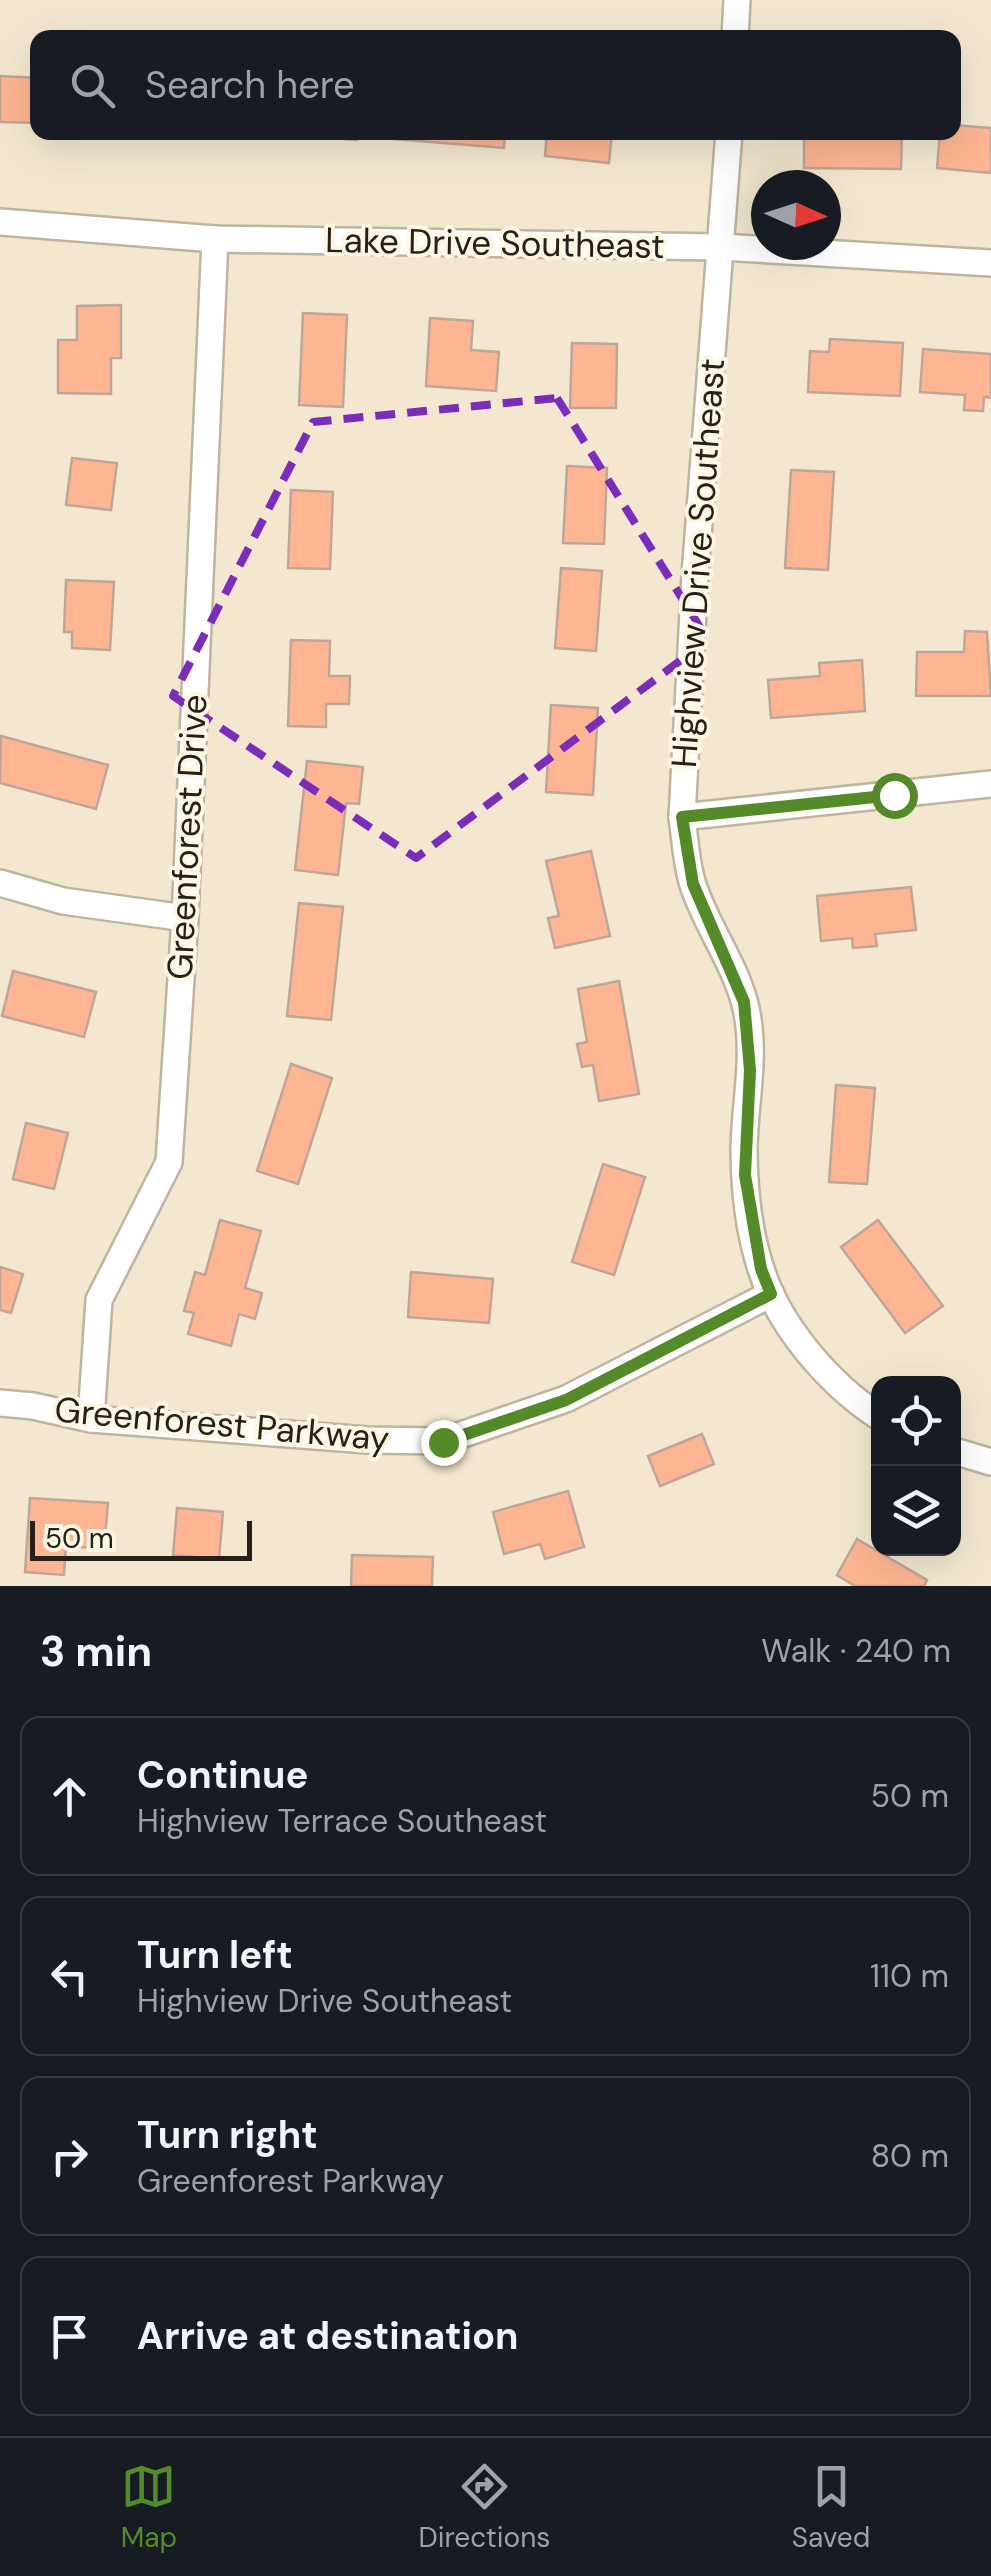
<!DOCTYPE html>
<meta charset="utf-8">
<style>
:root{--surface:#171b24;--page:#242831;--text:#f1f3f6;--muted:#9ea1a6;--line:#363941;--accent:#538b26}
body{margin:0;font-family:"DM Sans",sans-serif;background:var(--page);color:var(--text)}
.controls{position:absolute;right:30px;bottom:30px;display:grid;overflow:hidden;border-radius:20px;box-shadow:0 10px 40px #0002}
.controls button{width:90px;height:90px;display:grid;place-items:center;padding:0;border:0;border-bottom:2px solid var(--line);background:var(--surface);color:var(--text);font:50px sans-serif}
.compass{position:absolute;left:751px;top:170px;width:90px;height:90px;border-radius:50%;background:var(--surface);box-shadow:0 10px 40px #0002;rotate:93deg}
.scale{position:absolute;left:30px;bottom:25px;width:222px;box-sizing:border-box;padding-left:10px;border:5px solid #252118;border-top:0;font-size:28px;line-height:35px;white-space:nowrap;color:#252118;-webkit-text-stroke:8px #fef5e2;paint-order:stroke}
.stop{position:absolute;width:30px;height:30px;margin:-22px;border:8px solid #538b26;border-radius:50%;background:#fff}
.stop.end{background:#538b26;border-color:#fff;box-shadow:0 2px 10px #0008}
.list{margin:0;padding:0;list-style:none}
h2{display:flex;justify-content:space-between;align-items:center;height:130px;margin:0;padding:0 40px;font-size:42px}
h2 small{font-size:32px;font-weight:400;color:var(--muted)}
.list li{display:grid;grid-template-columns:65px 1fr auto;gap:30px;align-items:center;box-sizing:border-box;height:160px;margin:0 20px 20px;padding:0 20px;border:2px solid var(--line);border-radius:20px}
.list b{display:block;font-size:38px;white-space:nowrap}
.list p{margin:0;font-size:32px;white-space:nowrap;color:var(--muted)}
.list em{font-size:32px;font-style:normal;color:var(--muted)}
.icon{flex:none;width:55px;height:55px;fill:none;stroke:currentColor;stroke-width:2;stroke-linecap:round;stroke-linejoin:round}
.map{position:relative;flex:none;width:991px;height:1586px;overflow:hidden}
.search{position:absolute;background:var(--surface);box-shadow:0 10px 40px #0002;left:30px;right:30px;top:30px;height:110px;display:flex;align-items:center;gap:25px;box-sizing:border-box;padding:0 35px;border-radius:20px;color:var(--muted);font-size:38px}
.sheet{height:850px;background:var(--surface)}
nav{display:flex;justify-content:space-around;align-items:center;box-sizing:border-box;height:140px;border-top:2px solid var(--line);background:var(--surface);font-size:28px;color:var(--muted)}
nav a{display:grid;justify-items:center;gap:5px}
nav .on{color:var(--accent)}
.map>svg:first-child{display:block}
.building{fill:#feb692;stroke:#bfa69a;stroke-width:2.5}
.lines{fill:none;stroke-linecap:round;stroke-linejoin:round}
.street-casing{stroke:#bfb49d;stroke-width:30}
.street{stroke:#fff;stroke-width:25}
.route{stroke:#538b26;stroke-width:12}
.marked{fill:none;stroke:#7b2cbf;stroke-width:8;stroke-dasharray:20 12;stroke-linejoin:round}
.labels{text-anchor:middle;dominant-baseline:central;stroke-width:8;stroke-linejoin:round;paint-order:stroke}
.street-label{font-size:35px;fill:#252118;stroke:#fef5e2}
</style>
<div class="map">
<svg width="991" height="1586" viewBox="0 0 991 1586">
<rect width="100%" height="100%" fill="#f3e8cf"/>
<!-- building -->
<g class="building">
<path d="M0,76L38,78V123L0,122Z"/>
<path d="M954,125L991,128V173L937,168L940,132H954Z"/>
<path d="M253,132H358L357,140Z"/>
<path d="M395,132H505L504,148L395,139Z"/>
<path d="M547,132H612L609,163L545,156Z"/>
<path d="M804,132H902L901,169L804,168Z"/>
<path d="M121,305V358H111V394L58,393V340H77V306Z"/>
<path d="M303,313L347,315L343,407L299,405Z"/>
<path d="M430,318L473,321L471,350L499,352L496,391L426,386Z"/>
<path d="M830,339L903,343L900,396L808,392L810,351L829,352Z"/>
<path d="M572,343L617,344L616,408H570Z"/>
<path d="M923,349L991,354V398L984,397L983,411L964,410L965,395L920,392Z"/>
<path d="M72,458L117,463L111,510L66,505Z"/>
<path d="M567,466L607,468L604,544L563,543Z"/>
<path d="M791,470L834,472L828,570L785,568Z"/>
<path d="M291,490L333,492L330,569L288,568Z"/>
<path d="M561,568L602,571L596,651L555,648Z"/>
<path d="M66,580L114,582L110,650L72,648V632H64Z"/>
<path d="M965,631L987,632L991,696H916L917,652H964Z"/>
<path d="M291,640L330,641L329,676H350L349,704H326V727L288,726Z"/>
<path d="M862,660L865,711L771,718L768,680L820,676L819,663Z"/>
<path d="M551,705L598,708L593,795L546,792Z"/>
<path d="M1,736L108,765L96,809L0,783Z"/>
<path d="M307,761L363,767L359,804L346,803L338,875L295,870Z"/>
<path d="M591,851L610,936L555,948L548,918L559,916L546,861Z"/>
<path d="M911,887L916,930L875,934L877,946L853,948L852,938L821,941L817,896Z"/>
<path d="M299,903L343,907L331,1020L287,1016Z"/>
<path d="M13,971L96,992L84,1037L2,1016Z"/>
<path d="M619,981L639,1094L599,1101L593,1065L582,1067L577,1044L587,1042L578,989Z"/>
<path d="M291,1064L332,1078L298,1184L257,1171Z"/>
<path d="M836,1085L875,1088L867,1184L829,1182Z"/>
<path d="M26,1123L68,1133L54,1189L13,1179Z"/>
<path d="M603,1164L645,1177L614,1275L572,1262Z"/>
<path d="M220,1220L261,1231L245,1288L262,1293L255,1319L239,1314L231,1346L188,1334L194,1313L184,1311L195,1272L205,1275Z"/>
<path d="M878,1220L943,1306L905,1333L841,1247Z"/>
<path d="M0,1267L23,1274L11,1313L0,1310Z"/>
<path d="M411,1272L493,1279L489,1323L408,1317Z"/>
<path d="M702,1434L714,1464L660,1486L648,1456Z"/>
<path d="M568,1491L584,1547L545,1559L540,1544L504,1554L493,1512Z"/>
<path d="M30,1498L108,1503L104,1549L66,1546L64,1575L25,1572Z"/>
<path d="M177,1508L223,1512L219,1559L173,1555Z"/>
<path d="M857,1539L927,1580L924,1586H855L837,1575Z"/>
<path d="M352,1555L433,1557L432,1586H351Z"/>
</g>
<g class="lines">
<!-- street casing -->
<g class="street-casing">
<g id="street">
<path d="M735,38L737,0"/>
<path d="M729,132L695,575L682,817C685,839 686,863 693,885C706,925 734,962 745,1004C757,1052 745,1100 744,1148C744,1188 749,1232 761,1269C779,1326 829,1384 878,1416"/>
<path d="M0,222L215,239L721,247L991,263"/>
<path d="M682,817L991,784"/>
<path d="M0,883L63,901L185,918"/>
<path d="M0,1403L33,1406L91,1419L367,1440L443,1441L566,1399L771,1294"/>
<path d="M91,1419L99,1300L169,1162L185,918L215,239"/>
<path d="M954,1451L991,1462"/>
</g>
</g>
<!-- street -->
<use href="#street" class="street"/>
</g>
<g class="lines">
<!-- route -->
<path class="route" d="M443,1442L566,1400L771,1294L761,1269L745,1175L750,1070L744,1002L693,884L682,817L894,795"/>
</g>
<!-- marked area -->
<path class="marked" d="M557,398L708,640L416,858L173,696L313,422Z"/>
<g class="labels">
<!-- street labels -->
<g class="street-label">
<text transform="translate(495 243) rotate(1)">Lake Drive Southeast</text>
<text transform="translate(698 563) rotate(-86)">Highview Drive Southeast</text>
<text transform="translate(187 837) rotate(-87)">Greenforest Drive</text>
<text transform="translate(222 1424) rotate(5)">Greenforest Parkway</text>
</g>
</g>
</svg>
<div class="controls">
<button><svg class="icon" aria-label="locate" viewBox="0 0 24 24"><circle cx="12" cy="12" r="6"/><path d="M12 2v4M12 18v4M2 12h4M18 12h4"/></svg></button>
<button><svg class="icon" aria-label="layers" viewBox="0 0 24 24"><path d="M12 4l9 5-9 5-9-5zM3 14l9 5 9-5"/></svg></button>
</div>
<svg class="compass" viewBox="-18 -18 36 36"><path d="M0-13l5 13h-10z" fill="#e53935"/><path d="M0 13l5-13h-10z" fill="#9ea1a6"/></svg>
<div class="scale">50 m</div>
<div class="stop" style="left:894px;top:795px"></div>
<div class="stop end" style="left:443px;top:1442px"></div>
<div class="search"><svg class="icon" aria-label="search" viewBox="0 0 24 24"><circle cx="10" cy="10" r="6"/><path d="M15 15l6 6"/></svg>Search here</div>
</div>
<section class="sheet">
<h2>3 min<small>Walk · 240 m</small></h2>
<ul class="list">
<li><svg class="icon" aria-label="ahead" viewBox="0 0 24 24"><path d="M12 20V5M6 11l6-6 6 6"/></svg><div><b>Continue</b><p>Highview Terrace Southeast</p></div><em>50 m</em></li>
<li><svg class="icon" aria-label="left" viewBox="0 0 24 24"><path d="M17 20v-9H6M10 6l-5 5 5 5"/></svg><div><b>Turn left</b><p>Highview Drive Southeast</p></div><em>110 m</em></li>
<li><svg class="icon" aria-label="right" viewBox="0 0 24 24"><path d="M7 20v-9h11M14 6l5 5-5 5"/></svg><div><b>Turn right</b><p>Greenforest Parkway</p></div><em>80 m</em></li>
<li><svg class="icon" aria-label="arrive" viewBox="0 0 24 24"><path d="M6 21V4h12l-3 4 3 4H6"/></svg><div><b>Arrive at destination</b></div></li>
</ul>
</section>
<nav>
<a class="on"><svg class="icon" aria-label="map" viewBox="0 0 24 24"><path d="M3 6l6-2 6 2 6-2v14l-6 2-6-2-6 2zM9 4v14M15 6v14"/></svg>Map</a>
<a><svg class="icon" aria-label="directions" viewBox="0 0 24 24"><path d="M12 3l9 9-9 9-9-9zM9 14v-3h6M13 9l2 2-2 2"/></svg>Directions</a>
<a><svg class="icon" aria-label="saved" viewBox="0 0 24 24"><path d="M7 4h10v16l-5-4-5 4z"/></svg>Saved</a>
</nav>
